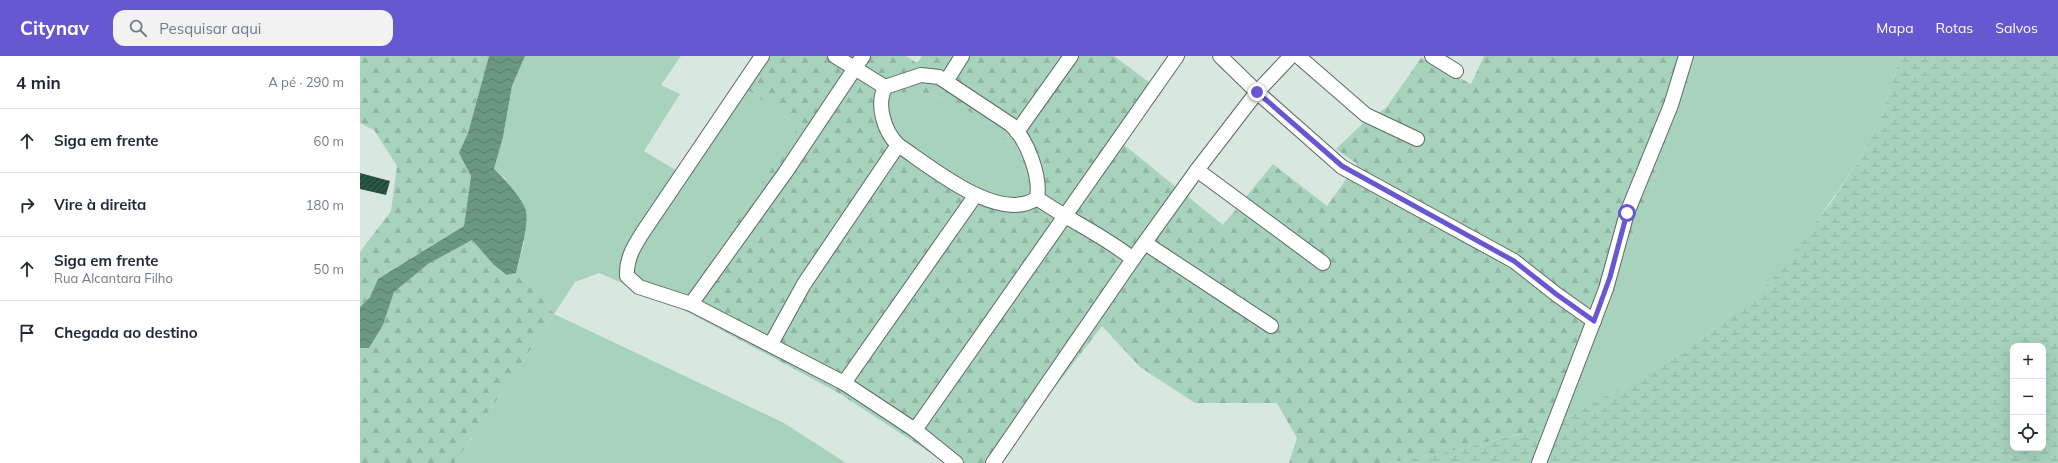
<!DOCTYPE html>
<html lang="pt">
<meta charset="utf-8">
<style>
:root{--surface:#fff;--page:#f2f2f3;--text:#1f2937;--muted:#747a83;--line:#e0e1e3;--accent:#6658d1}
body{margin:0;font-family:Mulish,sans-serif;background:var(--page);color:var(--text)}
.controls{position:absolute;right:12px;bottom:12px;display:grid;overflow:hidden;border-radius:8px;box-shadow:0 4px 16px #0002}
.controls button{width:36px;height:36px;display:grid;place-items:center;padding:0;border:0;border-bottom:1px solid var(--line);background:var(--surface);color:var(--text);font:20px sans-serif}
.stop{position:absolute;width:12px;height:12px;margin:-9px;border:3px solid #6658d1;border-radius:50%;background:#fff}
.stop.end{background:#6658d1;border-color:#fff;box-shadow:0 1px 4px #0008}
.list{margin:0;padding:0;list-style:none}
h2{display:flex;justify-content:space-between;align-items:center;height:52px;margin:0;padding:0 16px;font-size:17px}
h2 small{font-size:13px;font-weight:400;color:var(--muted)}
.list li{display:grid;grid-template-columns:26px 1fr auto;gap:12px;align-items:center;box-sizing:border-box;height:64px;padding:0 16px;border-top:1px solid var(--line)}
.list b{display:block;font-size:15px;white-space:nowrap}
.list p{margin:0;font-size:13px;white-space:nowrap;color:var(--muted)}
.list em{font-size:13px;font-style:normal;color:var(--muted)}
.icon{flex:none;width:22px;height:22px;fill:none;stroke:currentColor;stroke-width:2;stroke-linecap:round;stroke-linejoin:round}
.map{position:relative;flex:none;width:1698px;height:407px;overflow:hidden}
header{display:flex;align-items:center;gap:24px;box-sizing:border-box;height:56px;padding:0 20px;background:var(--accent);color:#fff}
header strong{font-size:19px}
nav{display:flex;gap:22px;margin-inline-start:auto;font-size:14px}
.search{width:280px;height:36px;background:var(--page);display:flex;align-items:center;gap:10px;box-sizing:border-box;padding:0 14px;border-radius:12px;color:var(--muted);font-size:15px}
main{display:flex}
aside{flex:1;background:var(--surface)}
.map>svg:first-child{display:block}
.grass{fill:#a7d2bc}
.forest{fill:url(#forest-firs);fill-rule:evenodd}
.wetland{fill:url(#wetland-marsh);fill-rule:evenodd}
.water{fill:url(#water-waves)}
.building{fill:url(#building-hatch)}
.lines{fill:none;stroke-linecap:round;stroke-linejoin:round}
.street-casing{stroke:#5c6a62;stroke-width:16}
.street{stroke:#fff;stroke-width:14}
.route{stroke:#6658d1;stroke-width:5}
</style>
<header>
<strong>Citynav</strong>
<div class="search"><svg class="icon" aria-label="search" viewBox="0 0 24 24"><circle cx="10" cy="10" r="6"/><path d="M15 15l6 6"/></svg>Pesquisar aqui</div>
<nav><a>Mapa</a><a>Rotas</a><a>Salvos</a></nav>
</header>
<main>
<aside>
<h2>4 min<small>A pé · 290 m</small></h2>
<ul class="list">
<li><svg class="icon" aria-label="ahead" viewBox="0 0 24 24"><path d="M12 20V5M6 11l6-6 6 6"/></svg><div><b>Siga em frente</b></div><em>60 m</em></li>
<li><svg class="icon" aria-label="right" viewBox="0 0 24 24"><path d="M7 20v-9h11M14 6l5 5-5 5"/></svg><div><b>Vire à direita</b></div><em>180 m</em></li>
<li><svg class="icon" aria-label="ahead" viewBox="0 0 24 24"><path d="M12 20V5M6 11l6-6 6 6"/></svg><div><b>Siga em frente</b><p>Rua Alcantara Filho</p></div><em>50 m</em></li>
<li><svg class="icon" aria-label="arrive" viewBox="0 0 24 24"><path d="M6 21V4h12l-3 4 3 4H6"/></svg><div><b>Chegada ao destino</b></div></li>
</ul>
</aside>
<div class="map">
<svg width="1698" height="407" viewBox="0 0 1698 407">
<defs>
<pattern id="forest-firs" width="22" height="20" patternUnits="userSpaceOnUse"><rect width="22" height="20" fill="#a7d2bc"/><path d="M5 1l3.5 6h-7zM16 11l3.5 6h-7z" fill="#90b5a2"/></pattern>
<pattern id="wetland-marsh" width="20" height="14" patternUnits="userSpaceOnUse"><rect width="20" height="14" fill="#a7d2bc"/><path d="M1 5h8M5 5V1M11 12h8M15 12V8" fill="none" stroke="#90b5a2"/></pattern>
<pattern id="water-waves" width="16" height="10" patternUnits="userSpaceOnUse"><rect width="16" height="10" fill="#6b9882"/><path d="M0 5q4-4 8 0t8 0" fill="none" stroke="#597d6b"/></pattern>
<pattern id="building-hatch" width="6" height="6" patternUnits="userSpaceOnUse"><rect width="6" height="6" fill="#224e3b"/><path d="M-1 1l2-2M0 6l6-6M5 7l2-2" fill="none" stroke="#426656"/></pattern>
</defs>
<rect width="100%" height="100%" fill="#d8e8e0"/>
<!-- grass -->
<g class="grass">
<path d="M165,0H321L301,29L320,38L284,95L327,121L386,33L439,70L320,252L239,217L215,226L194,258L424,367L486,407H95L194,258L174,233L156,217L164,187L145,122L134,113L143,81L152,30Z"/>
<path d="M1335,0H1541L1518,68L1495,110L1444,184L1411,225L1327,295L1208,361L1199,364L1234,265L1277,171L1328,30Z"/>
<path d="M551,34L584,42L622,63L660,98L669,133L662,144L631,140L546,87L530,69L528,51L533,41Z"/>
</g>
<!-- forest -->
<g class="forest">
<path d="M0,0H129L108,77L100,97L111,120L104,170L18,223L10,241L0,251V196L31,155L37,110L14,74L0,67Z"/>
<path d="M409,0H546L557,7L562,0H754L802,36L763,88L863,169L913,108L967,150L997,108L976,93L1002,68L1026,52L1061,2L1111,28L1124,0H1335L1328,30L1277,171L1234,265L1199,364L1159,378L1067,401L1028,407H929L937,382L917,347H835L780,311L742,270L637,407H586L477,336L320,252L439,70L386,33ZM551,34L584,42L622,63L660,98L669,133L662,144L631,140L546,87L530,69L528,51L533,41Z"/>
<path d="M112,184L133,208L145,219L156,217L174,233L194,258L95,407H0V292L9,291L23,269L34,236L68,208Z"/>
</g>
<!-- wetland -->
<path class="wetland" d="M1541,0H1698V407H1028L1067,401L1159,378L1208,361L1327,295L1411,225L1470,148L1495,110L1518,68ZM1653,290H1683V392H1653Z"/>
<!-- water -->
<path class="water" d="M129,0H165L152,30L143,81L134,113C143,121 163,143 166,155C169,169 159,203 156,217L146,219L133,208L112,184L68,208L34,236L23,269L9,292H0V251L10,241L18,223L104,170L111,120L99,97L108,77Z"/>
<!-- building -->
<path class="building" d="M0,117L30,125L26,139L0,133Z"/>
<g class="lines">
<!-- street casing -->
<g class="street-casing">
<g id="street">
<path d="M402,0L283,176C274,190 266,203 267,220L279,231L331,248L484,327L555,374L596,407"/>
<path d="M475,0L525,31C516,49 524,75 538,89C570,110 639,169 677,142C708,164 743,179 773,203"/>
<path d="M860,0L897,36L982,111L1154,205L1196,238L1234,265"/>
<path d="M938,0L1006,59L1057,83"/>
<path d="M1072,0L1096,15"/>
<path d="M587,24L602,0"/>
<path d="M525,31L561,19L579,21L650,68C667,82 681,121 677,142"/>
<path d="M657,76L711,0"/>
<path d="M837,114L963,207"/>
<path d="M785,187L911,270"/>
<path d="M331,248L425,117L503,0"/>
<path d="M411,288L444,228L538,89"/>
<path d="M484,327L615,140"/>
<path d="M555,374L817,0"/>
<path d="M633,407L773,203L837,114L897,36L931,0"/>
<path d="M1179,407L1246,233L1267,157L1311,49L1326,0"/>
</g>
</g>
<!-- street -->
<use href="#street" class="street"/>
</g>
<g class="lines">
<!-- route -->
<path class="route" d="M897,36L982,110L1154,205L1196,238L1234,265L1250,221L1267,157"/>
</g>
</svg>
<div class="controls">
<button>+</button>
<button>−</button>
<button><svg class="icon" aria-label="locate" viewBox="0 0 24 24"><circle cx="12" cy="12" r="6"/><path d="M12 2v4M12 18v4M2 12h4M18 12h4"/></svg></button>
</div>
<div class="stop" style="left:1267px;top:157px"></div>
<div class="stop end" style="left:897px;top:36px"></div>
</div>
</main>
